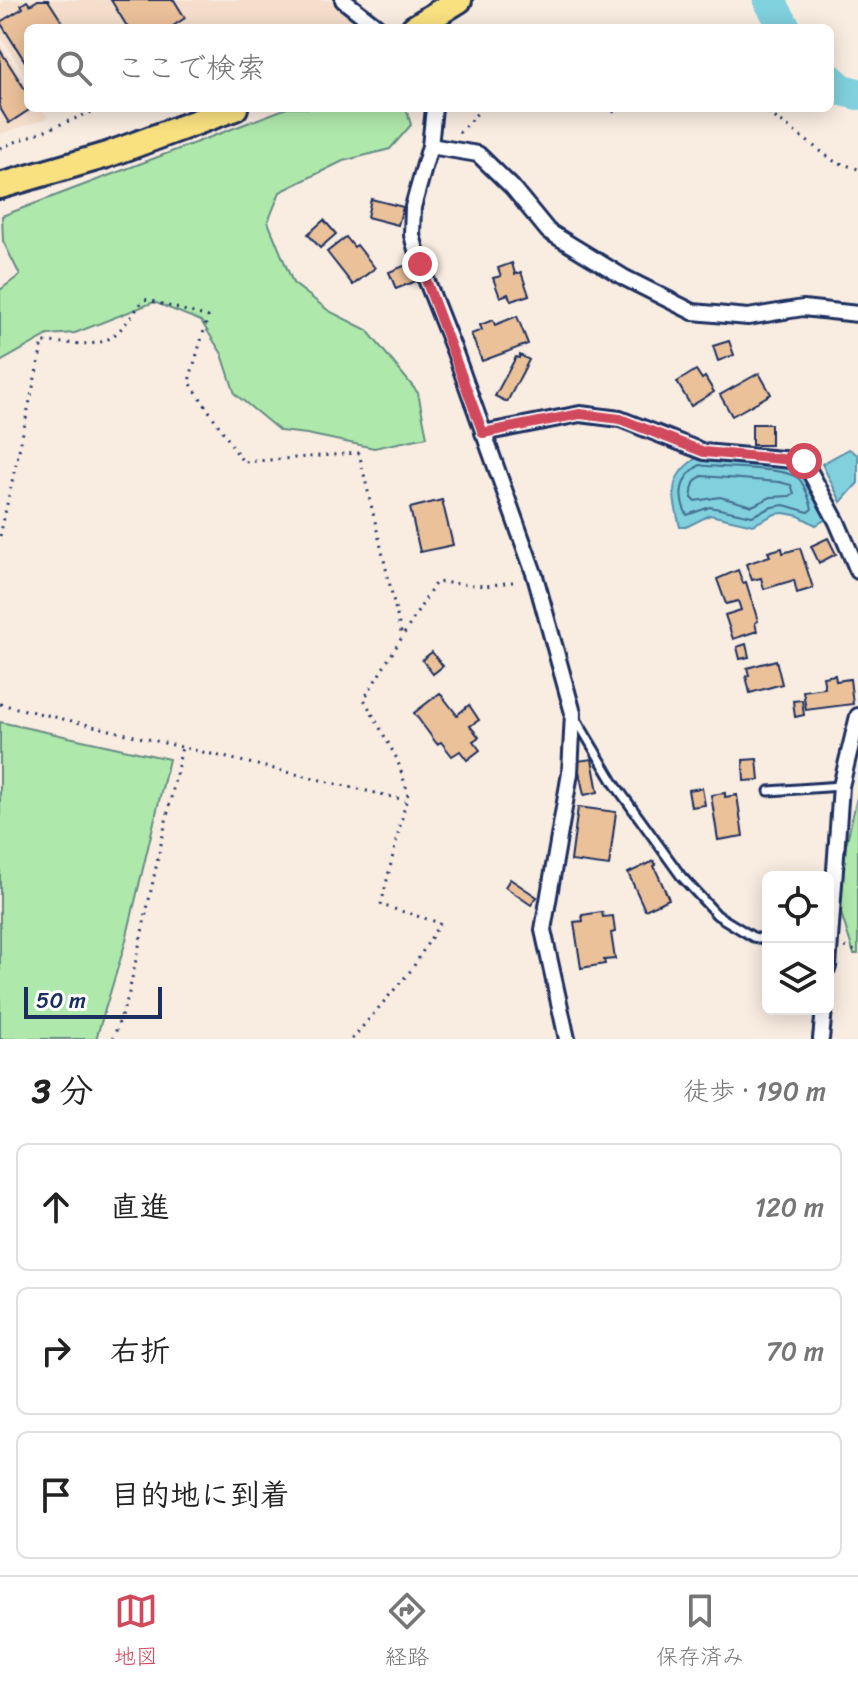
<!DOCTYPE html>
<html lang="ja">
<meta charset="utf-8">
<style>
:root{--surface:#fff;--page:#f6f6f6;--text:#222;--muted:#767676;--line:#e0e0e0;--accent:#d1495b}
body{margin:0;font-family:Sriracha,"Klee One",sans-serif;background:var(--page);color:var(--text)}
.controls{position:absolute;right:24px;bottom:24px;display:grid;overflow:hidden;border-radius:12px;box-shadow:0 4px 20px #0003}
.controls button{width:72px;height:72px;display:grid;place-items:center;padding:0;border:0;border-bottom:2px solid var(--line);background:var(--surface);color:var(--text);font:40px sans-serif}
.scale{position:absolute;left:24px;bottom:20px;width:138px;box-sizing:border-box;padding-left:8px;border:4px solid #1b2f5e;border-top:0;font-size:22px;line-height:28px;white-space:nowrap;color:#1b2f5e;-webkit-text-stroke:6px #fff;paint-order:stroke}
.stop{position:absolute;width:24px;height:24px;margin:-18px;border:6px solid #d1495b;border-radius:50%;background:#fff}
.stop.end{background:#d1495b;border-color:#fff;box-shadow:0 2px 8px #0008}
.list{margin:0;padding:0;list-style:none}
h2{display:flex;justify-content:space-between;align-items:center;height:104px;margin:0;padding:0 32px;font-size:34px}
h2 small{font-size:26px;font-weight:400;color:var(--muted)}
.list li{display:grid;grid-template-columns:52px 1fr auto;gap:24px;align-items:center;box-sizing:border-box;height:128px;margin:0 16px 16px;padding:0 16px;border:2px solid var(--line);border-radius:12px}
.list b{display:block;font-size:30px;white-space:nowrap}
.list em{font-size:26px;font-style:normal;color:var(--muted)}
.icon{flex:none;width:44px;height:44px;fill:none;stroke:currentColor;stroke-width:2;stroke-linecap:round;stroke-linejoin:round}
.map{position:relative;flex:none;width:858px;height:1039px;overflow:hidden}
.search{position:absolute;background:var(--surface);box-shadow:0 4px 20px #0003;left:24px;right:24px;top:24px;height:88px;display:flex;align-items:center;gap:20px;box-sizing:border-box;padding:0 28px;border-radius:12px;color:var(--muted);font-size:30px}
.sheet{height:536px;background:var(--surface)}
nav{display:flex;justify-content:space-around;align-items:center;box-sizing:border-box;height:112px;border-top:2px solid var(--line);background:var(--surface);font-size:22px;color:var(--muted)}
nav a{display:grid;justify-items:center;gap:4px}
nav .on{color:var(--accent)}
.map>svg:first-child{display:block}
.built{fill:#f5dfcc}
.green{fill:#afe8ab;stroke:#658c84;stroke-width:2}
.water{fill:#81d0dd;stroke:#5890aa;stroke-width:2}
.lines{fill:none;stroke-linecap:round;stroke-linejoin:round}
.shore{stroke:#446f91;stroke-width:2}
.river{stroke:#81d0dd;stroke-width:32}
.building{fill:#ebc19a;stroke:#1b2f5e;stroke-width:2}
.service-casing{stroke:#1b2f5e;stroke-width:13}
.minor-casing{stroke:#1b2f5e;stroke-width:20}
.trunk-casing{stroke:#1b2f5e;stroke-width:30}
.path{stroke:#1b2f5e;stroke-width:3;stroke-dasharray:2 6;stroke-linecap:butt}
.service{stroke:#fff;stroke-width:7}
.minor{stroke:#fff;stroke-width:14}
.trunk{stroke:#fae180;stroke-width:24}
.route{stroke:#d1495b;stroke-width:10}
</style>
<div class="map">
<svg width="858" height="1039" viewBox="0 0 858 1039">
<rect width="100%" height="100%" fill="#f9ece1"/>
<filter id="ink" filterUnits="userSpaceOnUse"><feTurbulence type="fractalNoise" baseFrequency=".0125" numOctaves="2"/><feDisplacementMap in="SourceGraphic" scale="16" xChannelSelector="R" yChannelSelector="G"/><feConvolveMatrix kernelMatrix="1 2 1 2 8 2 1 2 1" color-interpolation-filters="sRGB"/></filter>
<g filter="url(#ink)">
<!-- built -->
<g class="built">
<path d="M6,0H330L352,19L317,28H28V79L0,36V5Z"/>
<path d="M0,43L28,87V108H41L48,118L0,134Z"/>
</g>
<!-- green -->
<g class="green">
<path d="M287,108H406L411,125L390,149L343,161L280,192L268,222L293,283L329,311L367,330L418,393L427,437L374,448L307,434L280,431L235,394L222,354L201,321L154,302L75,333L48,335L0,362V290L20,275L3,241L2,216Z"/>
<path d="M0,722L169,759L125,944L96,1039H0Z"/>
<path d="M858,793V954H854L840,910L844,854Z"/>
</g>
<!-- water -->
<g class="water">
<path d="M849,449L858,455V483L841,502L822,464Z"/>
<path d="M700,456L799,469L807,475L826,519L816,525L799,516L784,513L775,514L753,525L710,515L686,527H680C672,493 667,475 700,456Z"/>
</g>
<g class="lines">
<!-- shore -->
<g class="shore">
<path d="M700,465C720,469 790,466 800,480C805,487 810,501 812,509L808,512L784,505L772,507L752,516L710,507L687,515C677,496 680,476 700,465Z"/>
<path d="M702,476L779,482L791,485L794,493L790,496L771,497L752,506L720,497L695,501L692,498C691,488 693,480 702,476Z"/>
</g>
<!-- river -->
<g class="river">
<path d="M769,0L785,28"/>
<path d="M830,79L842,90L858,94"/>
</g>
</g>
<!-- building -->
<g class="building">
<path d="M38,0H48L66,28H28V66L0,22L23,8L21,5L27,1L30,5Z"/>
<path d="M111,0H174L185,18L170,28H128Z"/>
<path d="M0,50L28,94V108H32L9,123L0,108Z"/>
<path d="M371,199L403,207L398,225L367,217Z"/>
<path d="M324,220L336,234L320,248L308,234Z"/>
<path d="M346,237L354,247L357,245L375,268L353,285L327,252Z"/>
<path d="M512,263L515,274L521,272L529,295L511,301L508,294L500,297L493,278L501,276L498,268Z"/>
<path d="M409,264L416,281L396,289L389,272Z"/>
<path d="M517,316L528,344L482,361L471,334L482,330L480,325L493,320L495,325Z"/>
<path d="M729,341L734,355L718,361L713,346Z"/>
<path d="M520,355L529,360L507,402L495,396L516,357L519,358Z"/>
<path d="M696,370L702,379L705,377L714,392L691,406L677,382Z"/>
<path d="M759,373L771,394L732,416L720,395Z"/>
<rect x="752" y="424" width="19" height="21"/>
<path d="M442,500L453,545L420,552L410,508Z"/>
<path d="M828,538L836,554L819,563L811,546Z"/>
<path d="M782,548L783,553L800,548L813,588L797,593L794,580L764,589L761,578L752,580L746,564L770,556L768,552Z"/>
<path d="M738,570L743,583L746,582L758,621L755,623L757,631L733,639L725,615L741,610L738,601L726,604L717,579Z"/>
<path d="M746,644L749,657L740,659L737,647Z"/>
<path d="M432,652L443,666L433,674L422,660Z"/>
<path d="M776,660L782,684L750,693L746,676L749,675L747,668Z"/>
<path d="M835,675L836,681L850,679L853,704L806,710L803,691L825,688L823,677Z"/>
<path d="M440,693L457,715L469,705L479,720L470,726L479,737L473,741L480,750L467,760L460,751L452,756L441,742L437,744L414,713Z"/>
<path d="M802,700L804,715L795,717L793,701Z"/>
<path d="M592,759L598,792L584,795L577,761Z"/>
<path d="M757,759L759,780L744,781L743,760Z"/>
<path d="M702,788L705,805L691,807L688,790Z"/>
<path d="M725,793V797L737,795L743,836L718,840L711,795Z"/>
<path d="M578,807L616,812L609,866L571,861Z"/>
<path d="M654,861L656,865L654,866L669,899L645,910L628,873Z"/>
<path d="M510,879L537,897L531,905L505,887Z"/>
<path d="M602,912L603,917L613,916L615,932L611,933L615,959L604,960L605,964L581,968L574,922L583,921L582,915Z"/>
</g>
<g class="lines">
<!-- service casing -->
<g class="service-casing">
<g id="service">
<path d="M576,719L614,783L681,876L717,915L753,937L768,940"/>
<path d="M769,791L841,786"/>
</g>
</g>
<!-- minor casing -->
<g class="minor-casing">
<g id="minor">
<path d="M343,0L379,28"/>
<path d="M434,108L430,146L413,207L412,235L420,264L454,350L535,576L573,713L570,773L543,930L567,1039"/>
<path d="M430,146L478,154L512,187L548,231L625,278L693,312L748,317L803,308L858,314"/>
<path d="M483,433L580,414L620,419L704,452L804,461L837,522L858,571"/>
<path d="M828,967L841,786L858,716"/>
<path d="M821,1039L824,1009"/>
</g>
</g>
<!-- trunk casing -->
<g class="trunk-casing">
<g id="trunk">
<path d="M414,28L459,0"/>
<path d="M0,186L107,155L235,108"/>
</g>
</g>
<!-- path -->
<g class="path">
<path d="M607,108L612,113L618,108"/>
<path d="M762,108L834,161L858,169"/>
<path d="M459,133L482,108"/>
<path d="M0,148L102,108"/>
<path d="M0,536L43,342C105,344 106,353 144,299L208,317L189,381L243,462L359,453L402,637"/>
<path d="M0,704L405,800"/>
<path d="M845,947L858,952"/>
<path d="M113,1039L128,997L182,747"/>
<path d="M352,1039L412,969L440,923L381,905L408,793L397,759L364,699L436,582L485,586L519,581"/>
</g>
<!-- service -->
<use href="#service" class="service"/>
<!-- minor -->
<use href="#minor" class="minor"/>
<!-- trunk -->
<use href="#trunk" class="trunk"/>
</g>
</g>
<g class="lines" filter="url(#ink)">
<!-- route -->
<path class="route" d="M420,264L483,433L580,414L620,419L704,452L804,461"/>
</g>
</svg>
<div class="controls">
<button><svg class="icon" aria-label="locate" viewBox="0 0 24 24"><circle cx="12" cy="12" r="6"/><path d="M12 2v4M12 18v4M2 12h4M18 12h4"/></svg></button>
<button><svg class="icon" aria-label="layers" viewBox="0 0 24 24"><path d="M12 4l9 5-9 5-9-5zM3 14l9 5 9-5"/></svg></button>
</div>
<div class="scale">50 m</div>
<div class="stop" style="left:804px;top:461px"></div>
<div class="stop end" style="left:420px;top:264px"></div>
<div class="search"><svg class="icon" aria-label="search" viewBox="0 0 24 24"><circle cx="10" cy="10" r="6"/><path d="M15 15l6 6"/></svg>ここで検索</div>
</div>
<section class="sheet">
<h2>3 分<small>徒歩 · 190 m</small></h2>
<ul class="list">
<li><svg class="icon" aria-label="ahead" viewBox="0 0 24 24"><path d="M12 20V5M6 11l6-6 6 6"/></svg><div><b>直進</b></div><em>120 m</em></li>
<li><svg class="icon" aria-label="right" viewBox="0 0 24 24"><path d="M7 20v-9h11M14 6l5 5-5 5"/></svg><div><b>右折</b></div><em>70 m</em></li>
<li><svg class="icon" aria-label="arrive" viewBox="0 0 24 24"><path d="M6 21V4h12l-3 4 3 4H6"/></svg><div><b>目的地に到着</b></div></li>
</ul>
</section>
<nav>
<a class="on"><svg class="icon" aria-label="map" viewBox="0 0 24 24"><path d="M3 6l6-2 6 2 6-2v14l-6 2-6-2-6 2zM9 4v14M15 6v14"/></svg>地図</a>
<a><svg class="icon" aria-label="directions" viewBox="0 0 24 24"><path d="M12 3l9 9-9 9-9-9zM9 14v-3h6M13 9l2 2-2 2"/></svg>経路</a>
<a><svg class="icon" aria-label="saved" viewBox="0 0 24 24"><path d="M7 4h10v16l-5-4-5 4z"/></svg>保存済み</a>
</nav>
